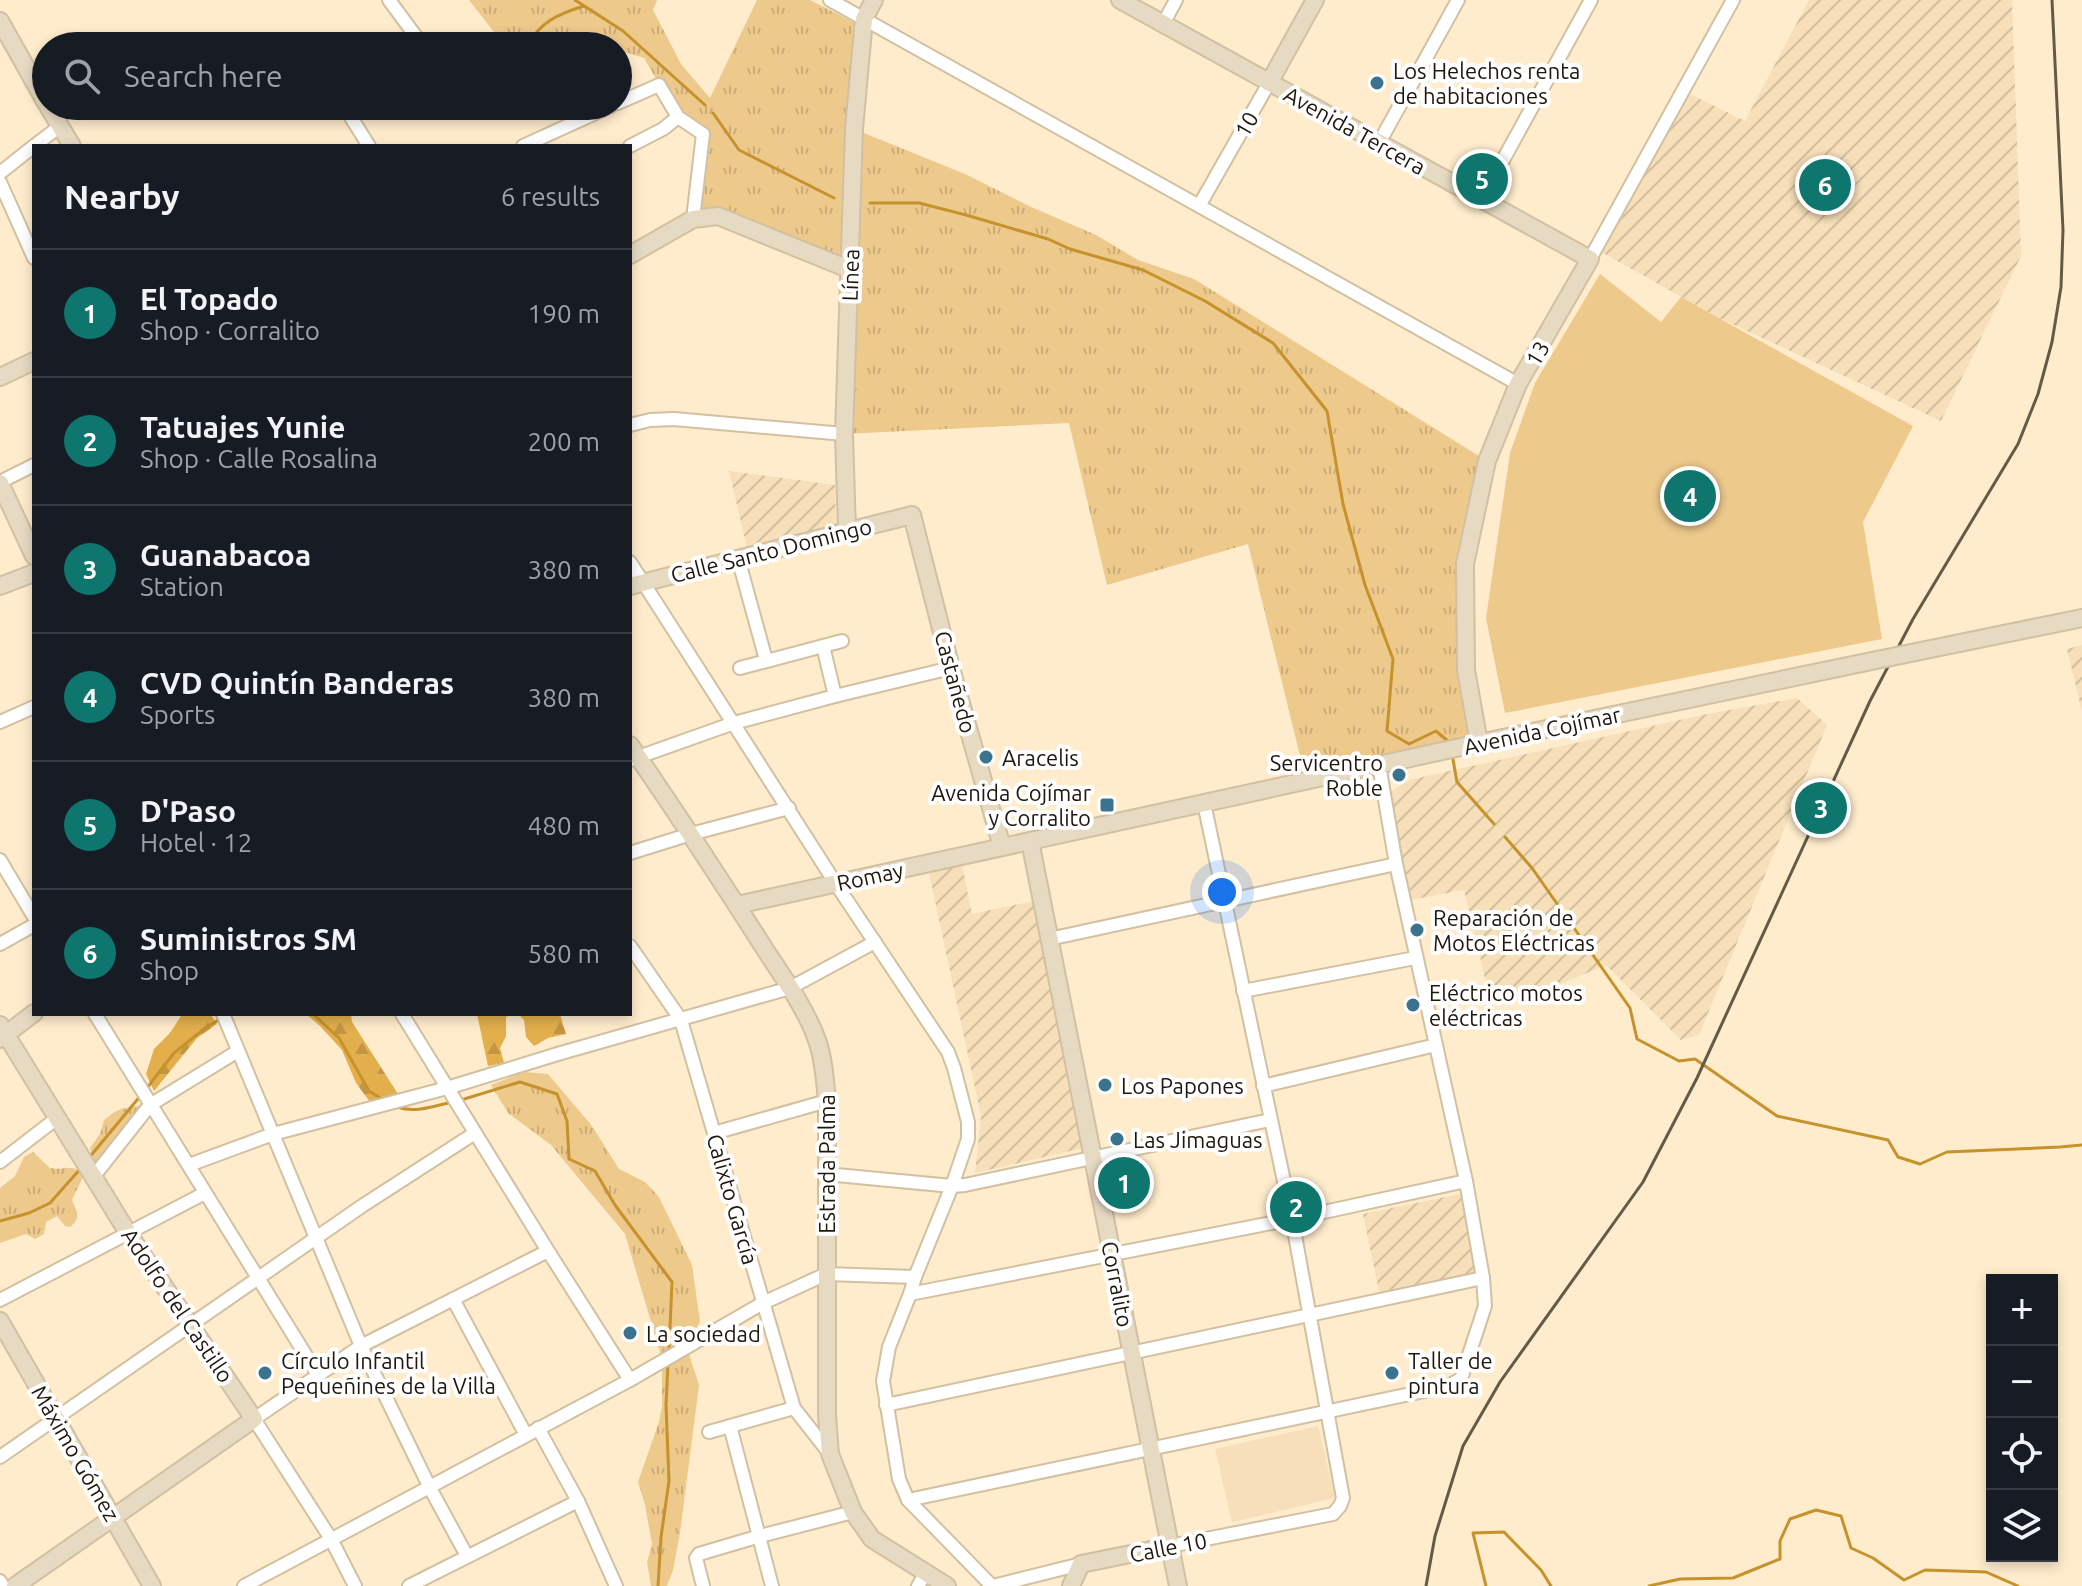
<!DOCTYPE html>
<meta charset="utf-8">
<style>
:root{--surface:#171b24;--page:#242831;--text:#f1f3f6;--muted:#9ea1a6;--line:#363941;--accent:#0f766e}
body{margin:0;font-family:Ubuntu,sans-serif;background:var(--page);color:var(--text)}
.controls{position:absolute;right:24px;bottom:24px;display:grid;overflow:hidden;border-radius:0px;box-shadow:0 4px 12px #0003}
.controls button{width:72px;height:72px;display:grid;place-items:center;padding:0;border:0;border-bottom:2px solid var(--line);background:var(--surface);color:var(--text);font:40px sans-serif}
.you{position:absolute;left:1222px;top:892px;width:28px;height:28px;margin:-20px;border:6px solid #fff;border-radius:50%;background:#1a73e8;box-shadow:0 0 0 12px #1a73e833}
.badge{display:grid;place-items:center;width:52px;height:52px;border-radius:50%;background:var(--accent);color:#fff;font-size:26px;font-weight:700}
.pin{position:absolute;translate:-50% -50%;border:4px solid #fff;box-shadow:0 2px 8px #0006}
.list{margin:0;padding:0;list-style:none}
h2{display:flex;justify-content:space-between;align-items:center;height:104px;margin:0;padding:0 32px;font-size:34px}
h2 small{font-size:26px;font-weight:400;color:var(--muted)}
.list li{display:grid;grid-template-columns:52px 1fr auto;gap:24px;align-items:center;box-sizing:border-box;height:128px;padding:0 32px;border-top:2px solid var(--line)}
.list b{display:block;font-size:30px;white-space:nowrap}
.list p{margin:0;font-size:26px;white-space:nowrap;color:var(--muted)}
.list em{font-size:26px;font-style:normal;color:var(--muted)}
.icon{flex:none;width:44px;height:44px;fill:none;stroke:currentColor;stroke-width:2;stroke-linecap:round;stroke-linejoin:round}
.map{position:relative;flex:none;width:2082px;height:1586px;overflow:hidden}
.search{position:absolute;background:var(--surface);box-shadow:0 4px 12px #0003;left:32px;top:32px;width:600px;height:88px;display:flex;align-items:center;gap:20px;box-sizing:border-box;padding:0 28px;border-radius:44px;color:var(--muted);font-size:30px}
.panel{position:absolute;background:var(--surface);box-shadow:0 4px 12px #0003;left:32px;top:144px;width:600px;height:872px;border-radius:0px}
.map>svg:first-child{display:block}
.built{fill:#f6dfb9}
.industrial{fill:url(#industrial-furrows)}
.grass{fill:url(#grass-tufts)}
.forest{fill:url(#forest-firs)}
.park{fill:#edc98c}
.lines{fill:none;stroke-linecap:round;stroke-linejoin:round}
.stream{stroke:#c5922b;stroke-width:3}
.street-casing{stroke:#d2c0a2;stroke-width:16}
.secondary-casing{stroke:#d2c0a2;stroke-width:20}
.street{stroke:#fff;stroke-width:12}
.secondary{stroke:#e6dac3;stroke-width:16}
.rail{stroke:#645a48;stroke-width:3}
.secondary-bridge-casing{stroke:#d2c0a2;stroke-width:20;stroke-linecap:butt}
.secondary-bridge{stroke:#e6dac3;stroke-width:16}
.poi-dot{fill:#3b738e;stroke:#fff;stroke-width:3}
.labels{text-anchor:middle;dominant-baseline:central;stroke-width:8;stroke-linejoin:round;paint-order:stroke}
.poi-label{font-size:22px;fill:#1e170c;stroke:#fff;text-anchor:start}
.street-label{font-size:22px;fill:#1e170c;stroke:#fff}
</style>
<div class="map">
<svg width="2082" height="1586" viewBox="0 0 2082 1586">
<defs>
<pattern id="industrial-furrows" width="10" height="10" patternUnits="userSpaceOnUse" patternTransform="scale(2)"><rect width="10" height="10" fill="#f6dfb9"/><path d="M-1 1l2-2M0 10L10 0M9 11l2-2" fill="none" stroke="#d2bf9e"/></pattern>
<pattern id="grass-tufts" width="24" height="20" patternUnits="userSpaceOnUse" patternTransform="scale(2)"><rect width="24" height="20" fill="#edc98c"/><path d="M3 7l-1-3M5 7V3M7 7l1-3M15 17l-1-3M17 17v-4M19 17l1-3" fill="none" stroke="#cbac78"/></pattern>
<pattern id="forest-firs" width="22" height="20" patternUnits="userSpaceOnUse" patternTransform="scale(2)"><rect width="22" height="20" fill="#e3af4d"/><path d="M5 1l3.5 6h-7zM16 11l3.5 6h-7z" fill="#c29642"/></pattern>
</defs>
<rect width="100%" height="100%" fill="#feeccc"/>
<!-- built -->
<path class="built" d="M1318,1426L1335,1498L1232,1522L1215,1449Z"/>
<!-- industrial -->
<g class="industrial">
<path d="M1809,0H2012L2021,256L1941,421L1717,317L1596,249L1684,91L1745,121Z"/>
<path d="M729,471L835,485L836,529L748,552Z"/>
<path d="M2082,645V712L2067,649Z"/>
<path d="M1797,698L1827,725L1699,1035L1681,1040L1606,965L1529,997L1490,999L1464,890L1410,900L1387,794L1409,780L1702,715Z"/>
<path d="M962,865L972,914L1034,901L1083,1148L975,1173L981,1116L929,873Z"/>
<path d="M1460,1194L1477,1276L1380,1296L1363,1214Z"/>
</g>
<!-- grass -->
<g class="grass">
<path d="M469,0H657L653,10L681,64L710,98L757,0H810L857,24L854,129L965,174L1029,206L1096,235L1138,260L1194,279L1487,461L1465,564L1474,737L1305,776L1248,544L1107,585L1069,423L844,434L850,270L719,212L693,219L703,135L678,117L644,58L618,50V46H606L578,37L562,46H505Z"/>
<path d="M524,1072L548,1074L592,1126L619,1169L645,1182L659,1197L692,1265L700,1322L686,1345L699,1385L680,1533L673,1570L667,1586H651L647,1562L652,1544L645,1505L638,1482L659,1422L662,1406V1359L625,1234L551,1145L508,1113L491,1085Z"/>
<path d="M143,1105L95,1162L90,1148L100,1134L104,1120L113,1113L121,1109Z"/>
<path d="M33,1152L50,1168C63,1171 75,1163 84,1175L72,1200C77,1213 82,1217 70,1227L65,1226L57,1216L46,1222L44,1234L35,1239L26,1234L0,1243V1188L15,1176L24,1157Z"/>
</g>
<!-- forest -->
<g class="forest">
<path d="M186,1014H208L211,1015L217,1024L197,1038L154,1091L146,1074L154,1049L170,1033L181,1016Z"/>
<path d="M306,1014H351L352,1022L398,1094L370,1102L356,1083L342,1050L320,1026Z"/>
<path d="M477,1014H513L506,1017V1036L500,1048L504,1063L488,1066Z"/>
<path d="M518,1014H560L566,1034L548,1038L534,1046L526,1037L524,1020Z"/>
</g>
<!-- park -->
<path class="park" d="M1600,274L1661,322L1681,297L1913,426L1863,522L1882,639L1505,713L1486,618L1510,453L1535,383Z"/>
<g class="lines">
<!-- stream -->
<g class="stream">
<path d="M575,0L623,31L705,105"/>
<path d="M527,46C540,22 558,14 584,6"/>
<path d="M713,113L739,150L834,198"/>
<path d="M870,203H919L966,215L1048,239L1070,249L1143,270L1205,301L1273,343L1327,411L1343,504L1365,585L1393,659L1387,731L1409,744L1436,731L1450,743"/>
<path d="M1452,754L1457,782L1494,824"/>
<path d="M1505,837L1532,868L1630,1008L1637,1039L1679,1061L1695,1059L1777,1116L1888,1140L1898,1157L1920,1164L1947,1152L2060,1147L2082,1145"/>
<path d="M313,1014L339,1038L369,1091L382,1099"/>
<path d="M147,1088L174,1053L205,1028L222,1018"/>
<path d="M461,1100L520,1082L557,1094L567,1121L569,1159L595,1171L615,1205L672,1282L669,1351"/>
<path d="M397,1107C414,1113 431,1107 448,1103"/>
<path d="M88,1159L142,1094"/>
<path d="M0,1221L29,1213L50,1203L81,1168"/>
<path d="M658,1586L661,1537L669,1481L666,1405L668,1363"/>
<path d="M1486,1586L1473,1533L1504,1532L1541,1570L1551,1586"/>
<path d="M1649,1586L1680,1579L1733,1578L1780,1559V1541L1790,1519L1816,1510L1841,1516L1851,1548L1873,1558L1904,1580L1925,1570L1986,1572L2018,1586"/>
</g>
<!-- street casing -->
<g class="street-casing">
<g id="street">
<path d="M389,0L420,42L415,46"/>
<path d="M830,0L1518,384"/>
<path d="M1163,24L1176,0"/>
<path d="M618,103L659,85L678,117L703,134L693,219"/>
<path d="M344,106L369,146"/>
<path d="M1379,143L1458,0"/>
<path d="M34,146L59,127"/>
<path d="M523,146L611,106"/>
<path d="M630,146L663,129L678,117"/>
<path d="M0,173L34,146"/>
<path d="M0,182L34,258"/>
<path d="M1481,200L1591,0"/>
<path d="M1199,206L1269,83"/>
<path d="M1590,259L1733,0"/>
<path d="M630,425L650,420L674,419L844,434"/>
<path d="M0,482L34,465"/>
<path d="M738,558L766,660"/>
<path d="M630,562L836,884L948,1052L954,1068L968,1122V1139L952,1186L915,1277L910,1294L889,1347L883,1381L899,1479L908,1500L992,1586"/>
<path d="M823,646L835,696"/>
<path d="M740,668L842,641"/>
<path d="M0,722L34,707"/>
<path d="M630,760L734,723L835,696L951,668"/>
<path d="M630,853L691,834L789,808"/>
<path d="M0,860L34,917"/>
<path d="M1049,939L1396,864"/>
<path d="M0,944L34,925"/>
<path d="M630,946L681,1020L794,1408L830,1454"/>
<path d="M1243,991L1415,958"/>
<path d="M95,1014L318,1375"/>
<path d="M223,1014L361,1346L430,1488L467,1556"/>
<path d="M402,1014L548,1251L630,1380"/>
<path d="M1263,1086L1436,1045"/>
<path d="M714,1133L827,1101"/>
<path d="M0,1162L57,1118"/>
<path d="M189,1165L273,1134L447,1088L561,1053L790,988L875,942"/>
<path d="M826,1174L952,1186L965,1185L1270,1120"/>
<path d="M94,1176L150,1105L238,1051"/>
<path d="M910,1294L1292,1219L1466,1181"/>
<path d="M453,1299L526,1435"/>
<path d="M0,1300L205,1193"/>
<path d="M886,1405L1483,1278"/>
<path d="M730,1426L772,1586"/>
<path d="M538,1428L578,1501L616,1586"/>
<path d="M709,1432L794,1408"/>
<path d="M0,1457L362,1206L475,1133"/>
<path d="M908,1500L1448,1386L1461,1379L1485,1306L1483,1278L1466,1181L1396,864L1379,765"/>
<path d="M1170,1546L1333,1514L1340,1506L1343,1498L1292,1219L1204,803"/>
<path d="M0,1581L3,1586"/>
<path d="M244,1586L630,1380L763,1303L826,1274L915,1277"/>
<path d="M355,1586L331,1539L254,1419L361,1346L548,1251"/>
<path d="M409,1586L578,1501"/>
<path d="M703,1586L696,1558L699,1554L760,1536L853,1512"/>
<path d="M918,1586L925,1574"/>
<path d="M993,1586L1081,1564"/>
</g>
</g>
<!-- secondary casing -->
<g class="secondary-casing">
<g id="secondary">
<path d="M1120,0L1590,259L1518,384L1487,461L1465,564L1466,670L1479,743"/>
<path d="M0,21L46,103"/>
<path d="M1269,83L1315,0"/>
<path d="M48,106L72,146"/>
<path d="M630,255L693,219L718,216L851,270"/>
<path d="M0,377L34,361"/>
<path d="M0,483L34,556"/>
<path d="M847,531L844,434L854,129L864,19L874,0"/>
<path d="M0,586L34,573"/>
<path d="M630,586L912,515L951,668L1002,847"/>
<path d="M1911,653L2082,618"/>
<path d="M630,745C674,809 717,874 759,940C779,972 804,1004 817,1040C824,1060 825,1081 827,1101V1415L830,1454L853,1512L872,1539L947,1586"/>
<path d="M1030,841L1178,1586"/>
<path d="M737,905L1479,743L1862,663"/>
<path d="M0,1025L128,1233L254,1419L15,1586"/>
<path d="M0,1039L34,1013"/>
<path d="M0,1321L152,1586"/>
<path d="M1071,1586L1081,1564L1170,1546"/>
</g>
</g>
<!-- street -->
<use href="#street" class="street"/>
<!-- secondary -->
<use href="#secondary" class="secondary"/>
<!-- rail -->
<path class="rail" d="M1426,1586L1435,1536L1463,1446L1500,1382L1643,1182L1697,1078L1870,701L1913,619L2018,444L2038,394L2052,342L2061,287L2063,230L2052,0"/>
<!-- secondary-bridge casing -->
<g class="secondary-bridge-casing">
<path id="secondary-bridge" d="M1862,663L1911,653"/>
</g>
<!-- secondary-bridge -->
<use href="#secondary-bridge" class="secondary-bridge"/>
</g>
<!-- markers -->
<g class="poi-dot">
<circle cx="1377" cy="83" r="8"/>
<circle cx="986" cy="757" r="8"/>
<circle cx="1399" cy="775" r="8"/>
<rect x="1099" y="797" width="16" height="16" rx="4"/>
<circle cx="1417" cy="930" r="8"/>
<circle cx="1413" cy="1005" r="8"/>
<circle cx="1105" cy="1085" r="8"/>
<circle cx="1117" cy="1139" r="8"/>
<circle cx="630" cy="1333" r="8"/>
<circle cx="265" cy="1373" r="8"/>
<circle cx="1392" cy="1373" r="8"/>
</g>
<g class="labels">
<!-- poi labels -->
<g class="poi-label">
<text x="1393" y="70">Los Helechos renta<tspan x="1393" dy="25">de habitaciones</tspan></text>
<text x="1002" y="757">Aracelis</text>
<text x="1383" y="762" text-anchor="end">Servicentro<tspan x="1383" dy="25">Roble</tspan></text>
<text x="1091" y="792" text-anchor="end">Avenida Cojímar<tspan x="1091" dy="25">y Corralito</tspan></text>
<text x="1433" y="917">Reparación de<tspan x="1433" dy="25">Motos Eléctricas</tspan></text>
<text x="1429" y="992">Eléctrico motos<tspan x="1429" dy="25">eléctricas</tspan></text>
<text x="1121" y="1085">Los Papones</text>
<text x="1133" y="1139">Las Jimaguas</text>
<text x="646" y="1333">La sociedad</text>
<text x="281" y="1360">Círculo Infantil<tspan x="281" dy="25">Pequeñines de la Villa</tspan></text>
<text x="1408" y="1360">Taller de<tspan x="1408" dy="25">pintura</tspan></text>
</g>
<!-- street labels -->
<g class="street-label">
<text transform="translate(1246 124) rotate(-60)">10</text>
<text transform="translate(1355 130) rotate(29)">Avenida Tercera</text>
<text transform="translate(850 275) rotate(-88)">Línea</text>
<text transform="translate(1537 353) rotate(-59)">13</text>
<text transform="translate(771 550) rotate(-14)">Calle Santo Domingo</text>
<text transform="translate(956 682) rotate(75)">Castañedo</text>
<text transform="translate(1542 730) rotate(-12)">Avenida Cojímar</text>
<text transform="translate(870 876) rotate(-12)">Romay</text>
<text transform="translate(826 1164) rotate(-90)">Estrada Palma</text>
<text transform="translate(733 1199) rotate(74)">Calixto García</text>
<text transform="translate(1118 1284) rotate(79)">Corralito</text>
<text transform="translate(178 1305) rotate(56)">Adolfo del Castillo</text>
<text transform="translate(76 1453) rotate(60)">Máximo Gómez</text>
<text transform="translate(1168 1547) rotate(-11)">Calle 10</text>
</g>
</g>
</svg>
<div class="controls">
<button>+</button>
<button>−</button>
<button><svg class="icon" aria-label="locate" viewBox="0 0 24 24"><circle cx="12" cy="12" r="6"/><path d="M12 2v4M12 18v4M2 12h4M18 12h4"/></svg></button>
<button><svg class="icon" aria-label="layers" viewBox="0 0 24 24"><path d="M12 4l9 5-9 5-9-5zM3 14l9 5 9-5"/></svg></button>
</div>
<div class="you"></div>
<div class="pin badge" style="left:1124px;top:1183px">1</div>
<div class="pin badge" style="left:1296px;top:1207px">2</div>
<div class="pin badge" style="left:1821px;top:808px">3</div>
<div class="pin badge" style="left:1690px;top:496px">4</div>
<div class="pin badge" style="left:1482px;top:179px">5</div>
<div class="pin badge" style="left:1825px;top:185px">6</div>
<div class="search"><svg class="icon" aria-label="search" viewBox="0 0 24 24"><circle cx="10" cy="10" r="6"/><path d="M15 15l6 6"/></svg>Search here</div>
<section class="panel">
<h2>Nearby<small>6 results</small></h2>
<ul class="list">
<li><span class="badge">1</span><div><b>El Topado</b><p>Shop · Corralito</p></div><em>190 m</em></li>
<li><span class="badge">2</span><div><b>Tatuajes Yunie</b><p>Shop · Calle Rosalina</p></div><em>200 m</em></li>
<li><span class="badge">3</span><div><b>Guanabacoa</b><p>Station</p></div><em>380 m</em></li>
<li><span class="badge">4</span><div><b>CVD Quintín Banderas</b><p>Sports</p></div><em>380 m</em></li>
<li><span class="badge">5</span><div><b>D'Paso</b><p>Hotel · 12</p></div><em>480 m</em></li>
<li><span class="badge">6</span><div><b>Suministros SM</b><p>Shop</p></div><em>580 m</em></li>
</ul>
</section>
</div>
